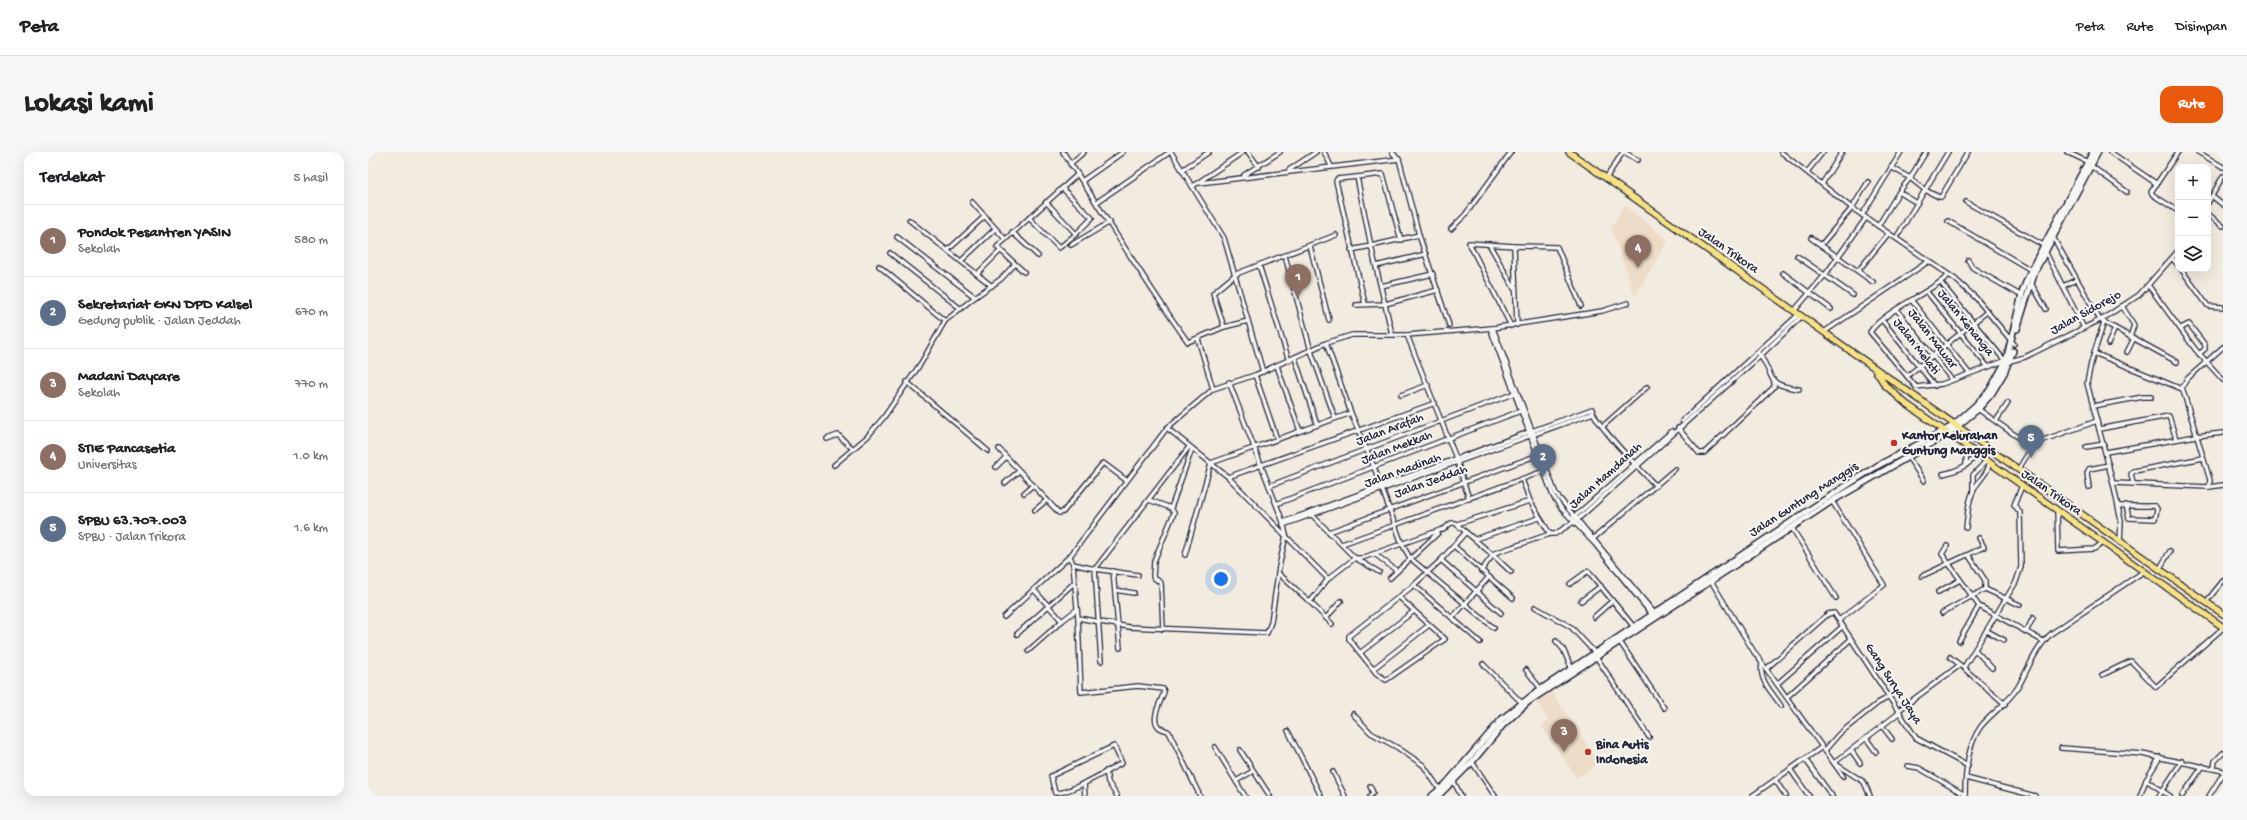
<!DOCTYPE html>
<html lang="id">
<meta charset="utf-8">
<style>
:root{--surface:#fff;--page:#f6f6f6;--text:#202124;--muted:#757577;--line:#e0e0e0;--accent:#ea580c}
body{margin:0;font-family:"Gochi Hand",sans-serif;background:var(--page);color:var(--text)}
.controls{position:absolute;right:12px;top:12px;display:grid;overflow:hidden;border-radius:8px;box-shadow:0 4px 16px #0002}
.controls button{width:36px;height:36px;display:grid;place-items:center;padding:0;border:0;border-bottom:1px solid var(--line);background:var(--surface);color:var(--text);font:20px sans-serif}
.you{position:absolute;left:853px;top:427px;width:14px;height:14px;margin:-10px;border:3px solid #fff;border-radius:50%;background:#1a73e8;box-shadow:0 0 0 6px #1a73e833}
.badge{display:grid;place-items:center;width:26px;height:26px;border-radius:50%;background:var(--accent);color:#fff;font-size:13px;font-weight:700}
.pin{position:absolute;translate:-50% -33px;filter:drop-shadow(0 1px 2px #0008)}
.pin::after{content:'';position:absolute;top:21px;width:14px;height:12px;background:inherit;clip-path:polygon(0 0,100% 0,50% 100%)}
.list{margin:0;padding:0;list-style:none}
h2{display:flex;justify-content:space-between;align-items:center;height:52px;margin:0;padding:0 16px;font-size:17px}
h2 small{font-size:13px;font-weight:400;color:var(--muted)}
.list li{display:grid;grid-template-columns:26px 1fr auto;gap:12px;align-items:center;box-sizing:border-box;height:72px;padding:0 16px;border-top:1px solid var(--line)}
.list b{display:block;font-size:15px;white-space:nowrap}
.list p{margin:0;font-size:13px;white-space:nowrap;color:var(--muted)}
.list em{font-size:13px;font-style:normal;color:var(--muted)}
.icon{flex:none;width:22px;height:22px;fill:none;stroke:currentColor;stroke-width:2;stroke-linecap:round;stroke-linejoin:round}
.map{position:relative;flex:none;width:1855px;height:644px;overflow:hidden;border-radius:12px}
header{display:flex;align-items:center;gap:24px;box-sizing:border-box;height:56px;padding:0 20px;background:var(--surface);border-bottom:1px solid var(--line)}
header strong{font-size:19px}
nav{display:flex;gap:22px;margin-inline-start:auto;font-size:14px}
.intro{display:flex;align-items:center;justify-content:space-between;box-sizing:border-box;height:96px;padding:0 24px}
h1{margin:0;font-size:28px}
.button{padding:10px 18px;border-radius:12px;background:var(--accent);color:#fff;font-size:14px;font-weight:700}
main{display:flex;gap:24px;padding:0 24px}
aside{flex:1;background:var(--surface);border-radius:12px;box-shadow:0 4px 16px #0002}
.map>svg:first-child{display:block}
.built{fill:#edddc8}
.lines{fill:none;stroke-linecap:round;stroke-linejoin:round}
.street-casing{stroke:#22223b;stroke-width:6}
.secondary-casing{stroke:#22223b;stroke-width:8}
.primary-casing{stroke:#22223b;stroke-width:8}
.street{stroke:#f6f6f2;stroke-width:3.5}
.secondary{stroke:#f6f6f2;stroke-width:5}
.primary{stroke:#f7e281;stroke-width:5.5}
.poi-dot{fill:#c8321e;stroke:#f6f6f2;stroke-width:1.5}
.labels{text-anchor:middle;dominant-baseline:central;stroke-width:4;stroke-linejoin:round;paint-order:stroke}
.street-label{font-size:13px;fill:#22223b;stroke:#f6f6f2}
.poi-label{font-size:13px;font-weight:bold;fill:#22223b;stroke:#f6f6f2;text-anchor:start}
</style>
<header>
<strong>Peta</strong>
<nav><a>Peta</a><a>Rute</a><a>Disimpan</a></nav>
</header>
<div class="intro"><h1>Lokasi kami</h1><a class="button">Rute</a></div>
<main>
<aside>
<h2>Terdekat<small>5 hasil</small></h2>
<ul class="list">
<li><span class="badge" style="background:#8d6e63">1</span><div><b>Pondok Pesantren YASIN</b><p>Sekolah</p></div><em>580 m</em></li>
<li><span class="badge" style="background:#5c6f8a">2</span><div><b>Sekretariat GKN DPD Kalsel</b><p>Gedung publik · Jalan Jeddah</p></div><em>670 m</em></li>
<li><span class="badge" style="background:#8d6e63">3</span><div><b>Madani Daycare</b><p>Sekolah</p></div><em>770 m</em></li>
<li><span class="badge" style="background:#8d6e63">4</span><div><b>STIE Pancasetia</b><p>Universitas</p></div><em>1.0 km</em></li>
<li><span class="badge" style="background:#5c6f8a">5</span><div><b>SPBU 63.707.003</b><p>SPBU · Jalan Trikora</p></div><em>1.6 km</em></li>
</ul>
</aside>
<div class="map">
<svg width="1855" height="644" viewBox="0 0 1855 644">
<rect width="100%" height="100%" fill="#f2ebdf"/>
<filter id="ink" filterUnits="userSpaceOnUse"><feTurbulence type="fractalNoise" baseFrequency=".025" numOctaves="2"/><feDisplacementMap in="SourceGraphic" scale="8" xChannelSelector="R" yChannelSelector="G"/><feConvolveMatrix kernelMatrix="1 2 1 2 8 2 1 2 1" color-interpolation-filters="sRGB"/></filter>
<g filter="url(#ink)">
<!-- built -->
<g class="built">
<path d="M1256,53L1300,88L1267,145L1243,76Z"/>
<path d="M1183,539L1231,611L1209,626L1173,574L1180,568L1168,550Z"/>
</g>
<g class="lines">
<!-- street casing -->
<g class="street-casing">
<g id="street">
<path d="M695,0C737,63 776,129 820,190L856,175L880,169"/>
<path d="M803,0L856,86L895,220"/>
<path d="M880,0L891,15"/>
<path d="M956,0L963,14"/>
<path d="M1024,0L1030,7"/>
<path d="M1256,0L1270,8"/>
<path d="M1413,0L1484,56L1587,127L1608,146L1646,192"/>
<path d="M1580,0L1557,38L1571,45H1573L1600,0"/>
<path d="M1699,0L1720,10"/>
<path d="M1742,0L1789,32"/>
<path d="M1830,0L1855,15"/>
<path d="M702,12L716,0"/>
<path d="M1723,14L1759,40"/>
<path d="M814,18L841,0"/>
<path d="M921,18L948,0"/>
<path d="M1439,20L1455,0"/>
<path d="M876,23L912,0"/>
<path d="M989,25L969,27L968,29L997,152"/>
<path d="M1238,26L1255,0"/>
<path d="M714,29L755,0"/>
<path d="M831,31L1031,7L1051,83L1081,173"/>
<path d="M1454,32L1474,0"/>
<path d="M825,34L875,0"/>
<path d="M1531,40L1549,51"/>
<path d="M1845,45L1855,53"/>
<path d="M604,50L637,87"/>
<path d="M678,50L708,82"/>
<path d="M729,50L802,0"/>
<path d="M1598,50L1675,93"/>
<path d="M1840,51L1855,24"/>
<path d="M1810,59L1785,43L1783,40L1810,0"/>
<path d="M1840,62L1855,74"/>
<path d="M1494,63L1533,0"/>
<path d="M661,66L691,96L708,82L724,66L694,36"/>
<path d="M541,68L624,134"/>
<path d="M1580,69L1663,118"/>
<path d="M1510,74L1531,40L1542,26L1523,15"/>
<path d="M1083,77L1097,63L1143,0"/>
<path d="M644,80L670,104"/>
<path d="M529,85L607,145"/>
<path d="M1685,85L1732,168L1809,210"/>
<path d="M1443,86L1505,130"/>
<path d="M1528,86L1557,38L1542,26L1558,0"/>
<path d="M1121,92L1147,138"/>
<path d="M703,93L742,70"/>
<path d="M1453,93L1484,56L1500,30"/>
<path d="M942,94L961,168"/>
<path d="M1146,94L1189,95L1213,154"/>
<path d="M580,98L617,64"/>
<path d="M983,98L1003,94L989,25L1015,22L1033,88"/>
<path d="M1677,99L1716,176"/>
<path d="M522,101L593,157"/>
<path d="M917,104L943,199L967,266"/>
<path d="M1429,104L1485,143"/>
<path d="M1804,106L1810,113"/>
<path d="M1600,108L1605,116L1654,144"/>
<path d="M593,109L627,77"/>
<path d="M511,114L577,169"/>
<path d="M1008,114L1058,102"/>
<path d="M1813,117L1840,154L1854,155"/>
<path d="M1490,119L1520,82"/>
<path d="M656,120L629,95L710,22"/>
<path d="M1415,121L1463,157"/>
<path d="M609,122L632,99"/>
<path d="M1581,123C1560,142 1517,158 1502,180L1548,235L1574,232L1636,209"/>
<path d="M1573,131L1637,209"/>
<path d="M1663,131L1678,157"/>
<path d="M1780,133L1827,197L1855,228"/>
<path d="M1013,134L1065,122"/>
<path d="M1695,134L1708,128"/>
<path d="M1559,140L1620,215"/>
<path d="M1544,149L1601,221"/>
<path d="M988,153L1017,152L1070,138"/>
<path d="M1754,154L1766,173L1762,185"/>
<path d="M1529,158L1584,228"/>
<path d="M1426,159L1457,123L1498,66"/>
<path d="M1514,168L1567,234"/>
<path d="M1736,170L1723,211L1719,231L1745,331L1753,369L1752,391"/>
<path d="M1143,174L1101,91L1146,94L1149,173"/>
<path d="M856,175L845,141L868,122L891,113"/>
<path d="M1122,176L1185,344L1193,356L1227,392L1285,464"/>
<path d="M1125,176L1188,342L1288,463"/>
<path d="M1813,176L1821,172L1837,193V197L1831,202"/>
<path d="M1456,180L1561,109"/>
<path d="M1024,182L1003,94L1051,83"/>
<path d="M1039,183L1088,306L1101,347"/>
<path d="M830,187L845,237L887,223L958,191L984,183H1039L1125,176L1234,159L1260,151"/>
<path d="M958,191L983,261L1006,315L1034,392L1042,406L1126,476"/>
<path d="M1740,192L1747,176"/>
<path d="M1759,200L1766,186"/>
<path d="M1726,201L1814,237"/>
<path d="M1391,202C1409,226 1395,232 1431,237"/>
<path d="M927,206L949,273"/>
<path d="M921,209L891,113L968,83"/>
<path d="M1642,209L1657,205L1736,166L1771,143L1810,99"/>
<path d="M909,214L932,279"/>
<path d="M887,223L909,287"/>
<path d="M1539,224L1620,159"/>
<path d="M539,230L620,299"/>
<path d="M845,237L799,276L860,325L960,427"/>
<path d="M1033,243L1060,233"/>
<path d="M1725,254L1775,245H1783"/>
<path d="M1610,257L1664,295"/>
<path d="M1314,269L1430,163"/>
<path d="M1628,269L1640,251"/>
<path d="M1235,274L1279,235"/>
<path d="M1310,276L1331,301H1336L1406,235V230"/>
<path d="M1731,277L1801,264L1808,287"/>
<path d="M459,287L470,283L485,297"/>
<path d="M1718,295L1736,292"/>
<path d="M631,297L691,361L695,360L735,311L758,328"/>
<path d="M1738,300L1828,284L1855,281"/>
<path d="M1540,305L1556,329"/>
<path d="M466,313L499,285L516,265L553,211L577,169L607,145L633,127L647,112"/>
<path d="M1598,313L1599,294"/>
<path d="M628,315L638,305"/>
<path d="M1650,318L1664,295L1670,290L1729,269"/>
<path d="M1575,322C1588,319 1603,314 1609,301"/>
<path d="M860,325L1067,251"/>
<path d="M1154,327L1162,349"/>
<path d="M637,331L651,319"/>
<path d="M1745,331L1841,335L1855,333"/>
<path d="M1765,331L1763,322L1766,319L1835,306"/>
<path d="M901,334L1147,241"/>
<path d="M1721,335L1719,321L1721,317L1741,313"/>
<path d="M1841,335L1842,328L1814,235L1819,227L1855,195"/>
<path d="M1605,340V323L1619,308"/>
<path d="M656,341L665,333"/>
<path d="M781,348L803,356"/>
<path d="M1464,349L1516,433L1471,468"/>
<path d="M908,352L1155,258"/>
<path d="M1750,354H1787L1789,357L1787,367L1761,366L1758,353"/>
<path d="M667,358L679,348"/>
<path d="M1689,358L1690,399L1726,397L1735,391"/>
<path d="M944,363L987,406H994L1075,377"/>
<path d="M1205,366L1304,279"/>
<path d="M915,370L1224,257C1227,273 1274,319 1288,334"/>
<path d="M1089,372L1162,349L1182,382H1187L1209,368L1392,204L1433,165"/>
<path d="M915,373L1225,261"/>
<path d="M1424,376L1468,446"/>
<path d="M1598,376C1600,360 1600,345 1610,331C1615,324 1622,318 1621,309"/>
<path d="M1075,378L1083,371H1087L1125,403L1113,419"/>
<path d="M961,380L1170,303"/>
<path d="M1226,386L1307,317"/>
<path d="M1107,387L1171,366"/>
<path d="M974,392L1176,319"/>
<path d="M1086,394L1145,446"/>
<path d="M1579,394L1574,402L1611,454L1675,489"/>
<path d="M1007,402L1029,419"/>
<path d="M1124,402L1182,382"/>
<path d="M817,403L843,311L983,261"/>
<path d="M1125,403L1143,420"/>
<path d="M702,404L705,412L727,417L821,295"/>
<path d="M1601,404L1617,428V437"/>
<path d="M1073,408L1133,461"/>
<path d="M705,412L710,466L761,475L899,481L903,470L911,415L918,383L915,370L861,230"/>
<path d="M1791,418L1802,399"/>
<path d="M745,419L752,496"/>
<path d="M910,421L942,450"/>
<path d="M1554,424L1616,395L1611,386"/>
<path d="M1022,426L1070,381"/>
<path d="M1343,429L1386,500L1475,624"/>
<path d="M1202,432L1220,419L1266,475"/>
<path d="M1046,433L1112,490"/>
<path d="M747,438L766,441"/>
<path d="M667,439L694,469L708,458"/>
<path d="M1570,440L1592,428"/>
<path d="M1031,445L1077,487L1018,528L1008,521L981,487V484L1046,433L1073,408L1098,380"/>
<path d="M1213,449L1233,434"/>
<path d="M1838,450L1855,429"/>
<path d="M1167,455L1203,475L1228,502"/>
<path d="M1574,461L1617,437L1652,453"/>
<path d="M636,465L702,404L799,276"/>
<path d="M1085,465L1121,425"/>
<path d="M1226,465L1244,449"/>
<path d="M710,466L713,540L770,534L795,537L796,540C793,550 781,568 792,576C795,578 799,578 801,580L832,644"/>
<path d="M958,466L973,449"/>
<path d="M964,472L942,450L960,427L987,406L1011,420"/>
<path d="M795,477L793,431L785,425L786,409L806,361L803,356L824,297"/>
<path d="M1619,479L1636,488"/>
<path d="M1658,480L1665,466"/>
<path d="M649,482L706,431"/>
<path d="M1188,489L1195,497L1204,517"/>
<path d="M1591,489L1611,454"/>
<path d="M1252,490L1296,556"/>
<path d="M660,499L694,469"/>
<path d="M1608,499L1624,516"/>
<path d="M992,501L1046,459"/>
<path d="M1582,505L1592,513"/>
<path d="M1229,506L1281,585"/>
<path d="M733,509L727,417L770,423"/>
<path d="M1115,512L1154,551"/>
<path d="M1394,512C1390,528 1405,541 1413,554"/>
<path d="M1596,515L1648,430L1653,415L1652,360L1646,353L1654,334"/>
<path d="M1005,517L1061,473"/>
<path d="M1398,517L1460,462L1466,461L1548,586L1600,614"/>
<path d="M1158,518L1173,537"/>
<path d="M1734,523L1763,509L1788,535L1855,476"/>
<path d="M1409,532L1475,474"/>
<path d="M1419,545L1483,487"/>
<path d="M1531,558L1592,513L1637,552"/>
<path d="M985,562L1003,581L1030,596L1055,613L1072,638"/>
<path d="M1514,574L1524,587"/>
<path d="M920,579L953,644"/>
<path d="M1498,586L1508,600"/>
<path d="M746,594L754,611C741,618 699,643 687,641L683,624Z"/>
<path d="M847,595L877,644"/>
<path d="M1693,596L1774,602L1855,619"/>
<path d="M1458,597L1471,582L1510,551L1521,545"/>
<path d="M872,598L902,644"/>
<path d="M1483,598L1492,611"/>
<path d="M1792,605L1778,628L1802,644"/>
<path d="M1437,607L1464,644"/>
<path d="M1104,610L1127,644"/>
<path d="M1540,614L1551,616L1597,643"/>
<path d="M1846,616L1847,609L1855,601"/>
<path d="M1422,617L1441,644"/>
<path d="M738,619L740,630L749,644"/>
<path d="M965,620L977,644"/>
<path d="M1598,626L1667,644"/>
<path d="M1407,628L1418,644"/>
<path d="M868,629L885,619"/>
<path d="M1086,630L1093,644"/>
<path d="M716,631L717,644"/>
<path d="M1002,644L1005,641L1002,634"/>
<path d="M1384,644L1454,595"/>
<path d="M1502,644L1496,630L1466,611L1532,560"/>
<path d="M1597,644C1597,621 1599,592 1614,573C1625,560 1640,551 1650,535C1661,516 1667,496 1684,481L1775,420"/>
<path d="M1772,644L1778,628"/>
<path d="M1791,644L1814,609"/>
<path d="M1814,644L1835,614"/>
<path d="M1841,644L1855,622"/>
</g>
</g>
<!-- secondary casing -->
<g class="secondary-casing">
<g id="secondary">
<path d="M1649,177L1667,119L1730,0"/>
<path d="M1064,644L1078,632L1134,567L1170,539L1450,352L1509,314L1583,275L1607,254L1622,238L1638,209L1655,138L1663,118L1725,0"/>
<path d="M1070,644L1104,610L1135,573L1160,550L1464,349L1581,281L1610,257L1624,241L1636,221L1645,199"/>
</g>
</g>
<!-- primary casing -->
<g class="primary-casing">
<g id="primary">
<path d="M1201,0L1855,462"/>
<path d="M1508,219L1517,233L1537,251L1855,475"/>
</g>
</g>
<!-- street -->
<use href="#street" class="street"/>
<!-- secondary -->
<use href="#secondary" class="secondary"/>
<!-- primary -->
<use href="#primary" class="primary"/>
</g>
</g>
<!-- markers -->
<g class="poi-dot">
<circle cx="1526" cy="291" r="4"/>
<circle cx="1220" cy="600" r="4"/>
</g>
<g class="labels">
<!-- street labels -->
<g class="street-label">
<text transform="translate(1360 99) rotate(35)">Jalan Trikora</text>
<text transform="translate(1718 161) rotate(-29)">Jalan Sidorejo</text>
<text transform="translate(1597 171) rotate(51)">Jalan Kenanga</text>
<text transform="translate(1564 187) rotate(52)">Jalan Mawar</text>
<text transform="translate(1548 195) rotate(52)">Jalan Melati</text>
<text transform="translate(1022 278) rotate(-21)">Jalan Arafah</text>
<text transform="translate(1029 296) rotate(-21)">Jalan Mekkah</text>
<text transform="translate(1035 319) rotate(-20)">Jalan Madinah</text>
<text transform="translate(1238 324) rotate(-42)">Jalan Hamdanah</text>
<text transform="translate(1063 330) rotate(-20)">Jalan Jeddah</text>
<text transform="translate(1683 341) rotate(35)">Jalan Trikora</text>
<text transform="translate(1436 348) rotate(-33)">Jalan Guntung Manggis</text>
<text transform="translate(1525 532) rotate(57)">Gang Surya Jaya</text>
</g>
<!-- poi labels -->
<g class="poi-label">
<text x="1534" y="284">Kantor Kelurahan<tspan x="1534" dy="15">Guntung Manggis</tspan></text>
<text x="1228" y="593">Bina Autis<tspan x="1228" dy="15">Indonesia</tspan></text>
</g>
</g>
</svg>
<div class="controls">
<button>+</button>
<button>−</button>
<button><svg class="icon" aria-label="layers" viewBox="0 0 24 24"><path d="M12 4l9 5-9 5-9-5zM3 14l9 5 9-5"/></svg></button>
</div>
<div class="you"></div>
<div class="pin badge" style="left:930px;top:145px;background:#8d6e63">1</div>
<div class="pin badge" style="left:1175px;top:325px;background:#5c6f8a">2</div>
<div class="pin badge" style="left:1196px;top:600px;background:#8d6e63">3</div>
<div class="pin badge" style="left:1270px;top:116px;background:#8d6e63">4</div>
<div class="pin badge" style="left:1663px;top:306px;background:#5c6f8a">5</div>
</div>
</main>
